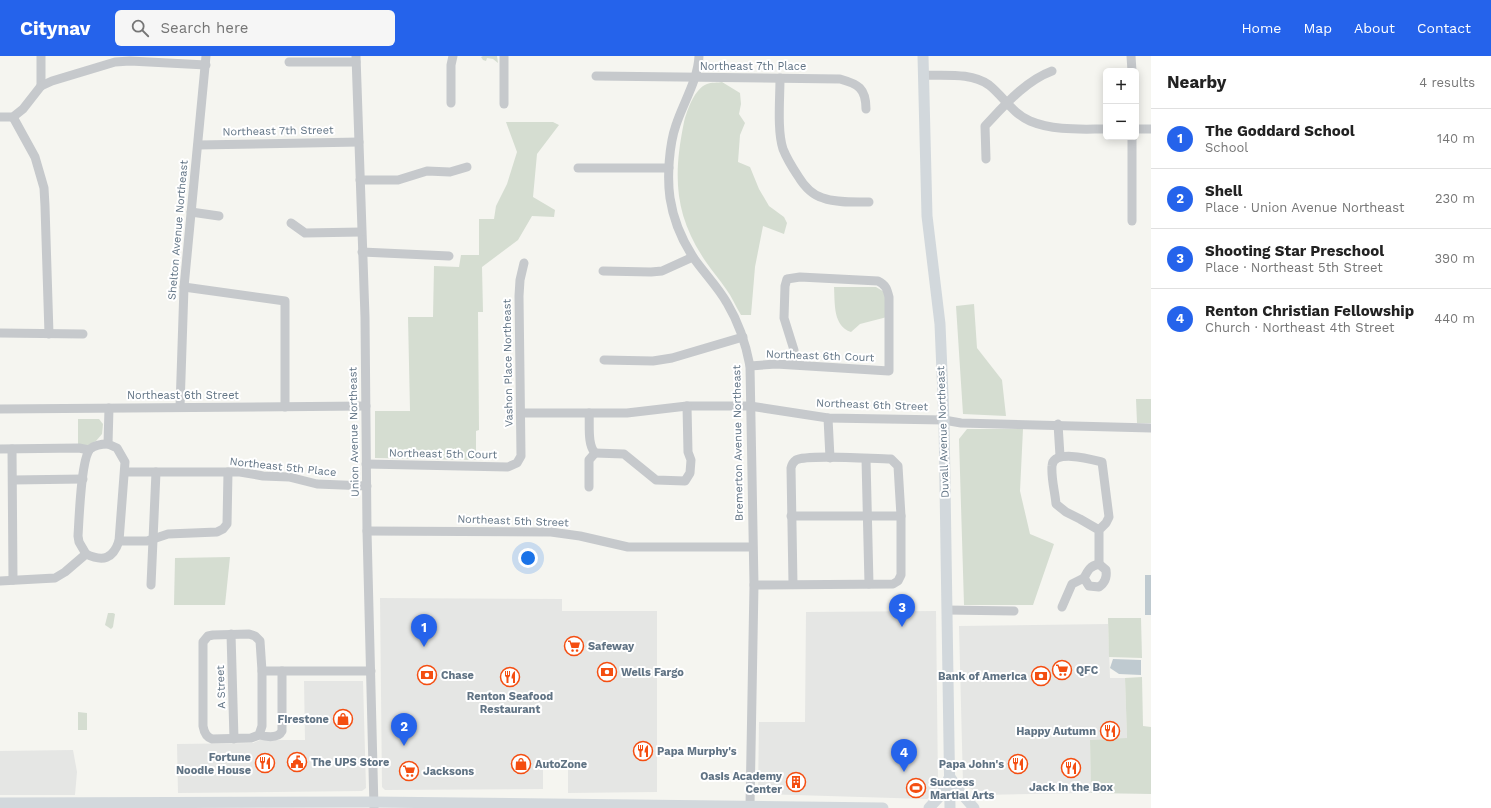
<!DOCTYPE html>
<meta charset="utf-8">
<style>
:root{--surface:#fff;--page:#f6f6f6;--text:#222;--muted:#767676;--line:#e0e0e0;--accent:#2563eb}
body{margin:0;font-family:"Work Sans",sans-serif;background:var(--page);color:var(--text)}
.controls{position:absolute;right:12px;top:12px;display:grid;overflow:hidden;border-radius:6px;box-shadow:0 2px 10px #0003}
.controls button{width:36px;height:36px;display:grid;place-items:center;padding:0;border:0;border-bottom:1px solid var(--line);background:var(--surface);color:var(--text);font:20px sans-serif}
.you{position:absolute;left:528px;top:502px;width:14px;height:14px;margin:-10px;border:3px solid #fff;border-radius:50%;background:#1a73e8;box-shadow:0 0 0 6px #1a73e833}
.badge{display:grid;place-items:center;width:26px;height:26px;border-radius:50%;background:var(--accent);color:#fff;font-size:13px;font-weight:700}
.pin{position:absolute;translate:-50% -33px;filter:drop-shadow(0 1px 2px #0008)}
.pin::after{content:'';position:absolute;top:21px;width:14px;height:12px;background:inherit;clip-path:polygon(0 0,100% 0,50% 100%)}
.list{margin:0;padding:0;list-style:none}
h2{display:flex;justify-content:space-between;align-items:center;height:52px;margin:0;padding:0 16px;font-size:17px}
h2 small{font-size:13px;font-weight:400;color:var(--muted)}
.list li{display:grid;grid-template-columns:26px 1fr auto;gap:12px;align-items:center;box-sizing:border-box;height:60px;padding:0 16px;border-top:1px solid var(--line)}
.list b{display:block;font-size:15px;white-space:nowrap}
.list p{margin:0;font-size:13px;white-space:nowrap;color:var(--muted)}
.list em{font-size:13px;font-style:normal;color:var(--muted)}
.icon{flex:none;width:22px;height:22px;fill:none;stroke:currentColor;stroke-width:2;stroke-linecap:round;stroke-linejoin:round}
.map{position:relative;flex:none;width:1151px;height:752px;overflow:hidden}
header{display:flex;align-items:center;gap:24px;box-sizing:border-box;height:56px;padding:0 20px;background:var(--accent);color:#fff}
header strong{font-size:19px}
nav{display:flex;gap:22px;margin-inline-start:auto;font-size:14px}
.search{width:280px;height:36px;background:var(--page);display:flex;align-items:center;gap:10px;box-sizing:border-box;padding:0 14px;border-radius:6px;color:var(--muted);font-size:15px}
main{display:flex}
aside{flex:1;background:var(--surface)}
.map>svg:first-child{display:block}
.built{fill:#e5e6e4}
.green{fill:#d5ddd1}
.water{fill:#bfcad0}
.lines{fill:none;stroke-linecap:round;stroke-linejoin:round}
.minor{stroke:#c6c9cc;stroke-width:9}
.major{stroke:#d2d8dc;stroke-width:11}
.labels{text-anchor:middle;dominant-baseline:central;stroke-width:4;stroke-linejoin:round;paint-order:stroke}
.street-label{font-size:11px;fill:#607384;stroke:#fff}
.poi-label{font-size:11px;font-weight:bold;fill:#607384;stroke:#fff;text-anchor:start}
</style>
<header>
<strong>Citynav</strong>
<div class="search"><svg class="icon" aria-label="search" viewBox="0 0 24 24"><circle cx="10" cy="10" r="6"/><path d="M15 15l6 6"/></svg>Search here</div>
<nav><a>Home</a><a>Map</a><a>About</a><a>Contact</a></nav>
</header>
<main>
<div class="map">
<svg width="1151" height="752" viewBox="0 0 1151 752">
<rect width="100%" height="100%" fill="#f5f5f0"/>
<!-- built -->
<g class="built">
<path d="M380,542L562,543V555H657V736L568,737V704H543V733L385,734L382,731Z"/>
<path d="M936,555L938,729L935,738L927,743L758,738L759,666H805L806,556Z"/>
<path d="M1108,568L1110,622H1125L1127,683L1090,684L1091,737L981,739L963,728L959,570Z"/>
<path d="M304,625H363L366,732L362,735L178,737L177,688L253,687L260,684H305Z"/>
<path d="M73,694L77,716L75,739H0V695Z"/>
</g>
<!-- green -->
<g class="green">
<path d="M483,0H497L498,7L493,3L487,2L486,5L483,4L481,1Z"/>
<path d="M722,26L740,37L741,48L739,58L745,67L740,79L738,106L750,111L759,133L769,150L784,161L787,167L784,178L763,170L755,211L751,259H741C736,251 732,241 726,233C720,224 712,215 706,206C674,159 673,120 684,66C687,54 695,32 707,28C711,26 718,27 722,26Z"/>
<path d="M506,66H553L559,69L537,98L533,141L555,154L554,161L532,160L518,184L482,211L483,256H478L479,374L476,375V404L375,402V355H410L408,261H433L434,210L459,211L461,199H479V163H494L496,150L507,128L517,96Z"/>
<path d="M834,231H876L886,237L887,261L860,268L851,276C833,270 835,248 834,231Z"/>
<path d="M974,248L977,292L1002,324L1006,360L963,358L956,250Z"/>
<path d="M1136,343H1151V367H1137Z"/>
<path d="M78,363H99L103,368L102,378L96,385L87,390L78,389Z"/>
<path d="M967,373H1023L1020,435L1030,478L1054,488L1033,549H964L959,383Z"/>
<path d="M230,501L225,549H174L175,502Z"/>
<path d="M108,557H113L115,558L113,571L111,573L105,569Z"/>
<path d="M1108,562H1141L1142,602L1109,601Z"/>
<path d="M1142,621L1143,670L1151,671V738L1091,737L1090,684L1127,682L1125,622Z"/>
<path d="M78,656L87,657V674H78Z"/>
</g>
<!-- water -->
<g class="water">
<rect x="1145" y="519" width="6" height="40"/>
<path d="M1113,603L1141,604V619L1119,618L1110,612Z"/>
</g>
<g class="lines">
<!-- minor -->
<g class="minor">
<path d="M41,0V30"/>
<path d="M356,0L365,261L367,475L374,752"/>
<path d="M504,0V48"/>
<path d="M699,0C698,24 683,47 676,69C669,89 667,121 670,142C673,162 682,184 693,201C704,217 718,231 727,247C739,267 746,289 750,310L754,529L750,750"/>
<path d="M1131,0L1132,15"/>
<path d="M289,6H356"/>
<path d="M923,19C944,20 971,16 989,29C1003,40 1013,58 1030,65C1054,75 1080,73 1106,73"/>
<path d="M596,20L840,23C858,28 866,32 866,53"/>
<path d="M780,22C780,43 777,75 783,93C787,103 792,111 798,120C804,130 812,139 823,142C837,147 854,146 869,146"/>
<path d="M451,47V9L453,0"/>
<path d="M0,61H13L23,53L41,30L52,25L115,6L130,5L206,9"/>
<path d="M13,61L35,101L44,132L45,150L49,278"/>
<path d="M1136,73H1151"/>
<path d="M198,89L359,86"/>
<path d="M986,103L985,70C1004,50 1025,25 1052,15"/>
<path d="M578,112H669"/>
<path d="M360,124H398L427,115L450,116L467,111"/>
<path d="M191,156L219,160"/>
<path d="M1132,165V81"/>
<path d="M291,167L305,177L361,176"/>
<path d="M362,196L449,200"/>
<path d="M603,215L651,216L662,215L693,201"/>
<path d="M184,231L285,245V351"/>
<path d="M0,277L83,278"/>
<path d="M604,304L653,305L672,302L743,281"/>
<path d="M750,310L776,308L889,315V241C887,233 886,229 878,225L800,221L787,223L785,230L784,262L794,294L792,309"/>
<path d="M180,351L184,231L206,0"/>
<path d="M109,352L108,388L117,392L125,406L119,485"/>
<path d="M0,353L366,350"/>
<path d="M521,357H627L687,350H750L828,362L944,364L961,367L1151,372"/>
<path d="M589,357C590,369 587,388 595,397L589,404V431"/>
<path d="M828,362L830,402"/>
<path d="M1058,368L1060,400"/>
<path d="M0,393L79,392L89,394"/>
<path d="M12,393L13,524"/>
<path d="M595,397L624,398L656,424L685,425L690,417L691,404L688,396L687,350"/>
<path d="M866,403L869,528"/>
<path d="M366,408L508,411L517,407L521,400L519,240L520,224L524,207"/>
<path d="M125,416H240L263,420L289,421L317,428L367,430"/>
<path d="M13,424L83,423"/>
<path d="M791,460H901"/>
<path d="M367,475L551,476L580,480L628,491H752"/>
<path d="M86,498L79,486L78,480C79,465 81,403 90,393C95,389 101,388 108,388"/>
<path d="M1084,522C1088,514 1090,510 1099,508V474L1106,467L1109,461L1102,406C1090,403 1053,393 1052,410C1051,422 1055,436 1056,448L1066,456L1080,463L1099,474"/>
<path d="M0,525L55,522L65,516L86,498C103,506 113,503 119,485H147L168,478L217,476L223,473L227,468L228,416"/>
<path d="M151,529L156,416"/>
<path d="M754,529L893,528L898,525L901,519V460L898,410L891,403C874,403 807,398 796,404C793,406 792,408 791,412L793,528"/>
<path d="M1062,551L1072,528L1084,522L1089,530L1099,531C1105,527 1107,521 1106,514L1099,508"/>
<path d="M947,554L1014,555"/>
<path d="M231,578L234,683"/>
<path d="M262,615H371"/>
<path d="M259,679L262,670V615L260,585L255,580L249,578L213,579L208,580L203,586V670C204,676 206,681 212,683L251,682L259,679C267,681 278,683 282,675V615"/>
</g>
<!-- major -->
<g class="major">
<path d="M923,0L927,160L940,268L944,364L950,752"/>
<path d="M950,721L961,737L974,752"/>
<path d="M0,747L374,746L883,752"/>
<path d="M929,752L941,739L949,722"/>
</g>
</g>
<!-- icons -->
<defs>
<g id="supermarket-ring" transform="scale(1)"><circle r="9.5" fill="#fff" stroke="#f44e11" stroke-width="1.5"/><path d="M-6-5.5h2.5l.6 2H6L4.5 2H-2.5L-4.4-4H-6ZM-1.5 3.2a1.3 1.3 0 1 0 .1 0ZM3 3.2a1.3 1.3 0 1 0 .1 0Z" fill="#f44e11"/></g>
<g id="bank-ring" transform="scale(1)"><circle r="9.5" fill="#fff" stroke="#f44e11" stroke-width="1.5"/><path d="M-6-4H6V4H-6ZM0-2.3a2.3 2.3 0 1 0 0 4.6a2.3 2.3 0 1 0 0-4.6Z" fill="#f44e11"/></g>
<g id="restaurant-ring" transform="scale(1)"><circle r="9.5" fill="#fff" stroke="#f44e11" stroke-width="1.5"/><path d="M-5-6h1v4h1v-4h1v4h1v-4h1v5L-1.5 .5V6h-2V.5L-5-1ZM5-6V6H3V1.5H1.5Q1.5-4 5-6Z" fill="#f44e11"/></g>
<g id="shop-ring" transform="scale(1)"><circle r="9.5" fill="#fff" stroke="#f44e11" stroke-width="1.5"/><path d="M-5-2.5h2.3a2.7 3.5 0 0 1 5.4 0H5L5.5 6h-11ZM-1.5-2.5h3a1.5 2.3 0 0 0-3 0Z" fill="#f44e11"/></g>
<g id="civic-ring" transform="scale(1)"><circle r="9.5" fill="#fff" stroke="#f44e11" stroke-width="1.5"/><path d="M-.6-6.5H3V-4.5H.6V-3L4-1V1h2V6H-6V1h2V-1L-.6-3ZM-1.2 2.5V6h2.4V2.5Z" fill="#f44e11"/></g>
<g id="building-ring" transform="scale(1)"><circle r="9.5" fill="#fff" stroke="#f44e11" stroke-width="1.5"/><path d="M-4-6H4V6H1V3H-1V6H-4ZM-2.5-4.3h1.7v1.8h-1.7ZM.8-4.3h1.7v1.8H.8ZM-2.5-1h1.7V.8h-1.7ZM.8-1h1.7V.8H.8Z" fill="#f44e11"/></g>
<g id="stadium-ring" transform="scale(1)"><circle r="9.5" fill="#fff" stroke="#f44e11" stroke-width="1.5"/><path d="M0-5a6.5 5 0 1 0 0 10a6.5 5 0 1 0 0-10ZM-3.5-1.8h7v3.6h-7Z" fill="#f44e11"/></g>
</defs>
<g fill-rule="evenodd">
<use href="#supermarket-ring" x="574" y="590"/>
<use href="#supermarket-ring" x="1062" y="614"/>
<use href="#bank-ring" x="607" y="616"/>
<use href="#bank-ring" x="427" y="619"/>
<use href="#bank-ring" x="1041" y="620"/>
<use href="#restaurant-ring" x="510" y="621"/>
<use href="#shop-ring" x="343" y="663"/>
<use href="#restaurant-ring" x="1110" y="675"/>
<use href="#restaurant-ring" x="643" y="695"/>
<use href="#civic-ring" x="297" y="706"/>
<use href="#restaurant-ring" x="265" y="707"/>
<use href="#shop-ring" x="521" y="708"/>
<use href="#restaurant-ring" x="1018" y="708"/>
<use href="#restaurant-ring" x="1071" y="712"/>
<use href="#supermarket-ring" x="409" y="715"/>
<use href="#building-ring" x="796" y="726"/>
<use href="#stadium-ring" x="916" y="732"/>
</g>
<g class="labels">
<!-- street labels -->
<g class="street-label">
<text x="753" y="10">Northeast 7th Place</text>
<text transform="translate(278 75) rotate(-1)">Northeast 7th Street</text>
<text transform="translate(178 174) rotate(-85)">Shelton Avenue Northeast</text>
<text transform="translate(820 300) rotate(2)">Northeast 6th Court</text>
<text transform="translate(508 307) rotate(-91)">Vashon Place Northeast</text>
<text x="183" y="339">Northeast 6th Street</text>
<text transform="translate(872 349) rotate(2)">Northeast 6th Street</text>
<text transform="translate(354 376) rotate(-91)">Union Avenue Northeast</text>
<text transform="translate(943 376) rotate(-92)">Duvall Avenue Northeast</text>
<text transform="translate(738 387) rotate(-91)">Bremerton Avenue Northeast</text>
<text transform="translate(443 398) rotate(1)">Northeast 5th Court</text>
<text transform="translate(283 411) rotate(6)">Northeast 5th Place</text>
<text transform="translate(513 465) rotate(2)">Northeast 5th Street</text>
<text transform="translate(221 631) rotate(-92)">A Street</text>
</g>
<!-- poi labels -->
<g class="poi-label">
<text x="588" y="590">Safeway</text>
<text x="1076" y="614">QFC</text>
<text x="621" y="616">Wells Fargo</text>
<text x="441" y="619">Chase</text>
<text x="1027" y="620" text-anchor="end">Bank of America</text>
<text x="510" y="640" text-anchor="middle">Renton Seafood<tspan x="510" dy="13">Restaurant</tspan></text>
<text x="329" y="663" text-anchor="end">Firestone</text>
<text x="1096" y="675" text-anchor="end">Happy Autumn</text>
<text x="657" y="695">Papa Murphy's</text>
<text x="251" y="701" text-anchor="end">Fortune<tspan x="251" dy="13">Noodle House</tspan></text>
<text x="311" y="706">The UPS Store</text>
<text x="535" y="708">AutoZone</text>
<text x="1004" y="708" text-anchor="end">Papa John's</text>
<text x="423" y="715">Jacksons</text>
<text x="782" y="720" text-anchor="end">Oasis Academy<tspan x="782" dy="13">Center</tspan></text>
<text x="930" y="726">Success<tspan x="930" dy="13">Martial Arts</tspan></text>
<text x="1071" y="731" text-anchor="middle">Jack in the Box</text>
</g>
</g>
</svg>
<div class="controls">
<button>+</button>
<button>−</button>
</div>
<div class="you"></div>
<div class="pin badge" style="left:424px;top:591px">1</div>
<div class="pin badge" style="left:404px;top:690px">2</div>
<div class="pin badge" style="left:902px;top:571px">3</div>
<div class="pin badge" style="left:904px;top:716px">4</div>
</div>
<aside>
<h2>Nearby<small>4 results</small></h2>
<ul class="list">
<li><span class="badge">1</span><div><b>The Goddard School</b><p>School</p></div><em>140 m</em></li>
<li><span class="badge">2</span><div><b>Shell</b><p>Place · Union Avenue Northeast</p></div><em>230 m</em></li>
<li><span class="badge">3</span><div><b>Shooting Star Preschool</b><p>Place · Northeast 5th Street</p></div><em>390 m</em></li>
<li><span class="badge">4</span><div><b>Renton Christian Fellowship</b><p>Church · Northeast 4th Street</p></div><em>440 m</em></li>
</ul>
</aside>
</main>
